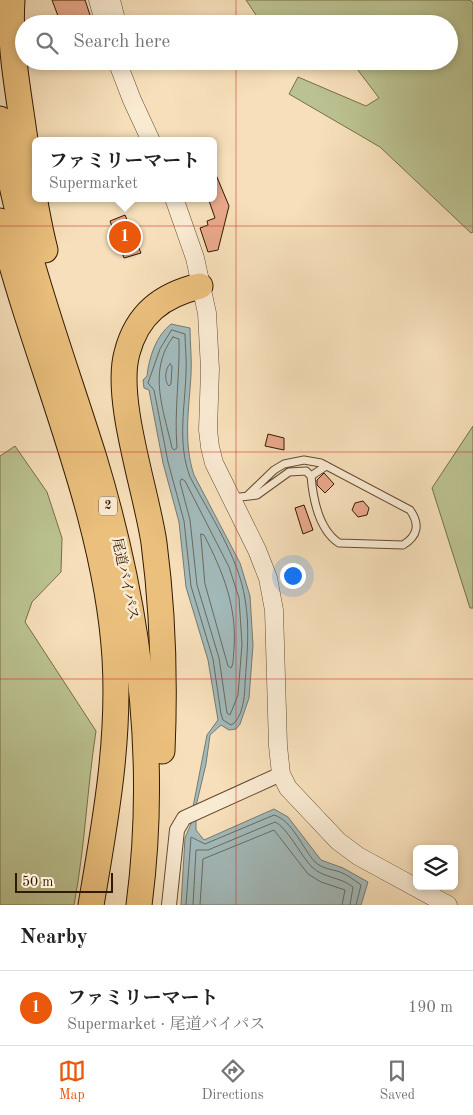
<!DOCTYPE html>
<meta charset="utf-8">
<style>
:root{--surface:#fff;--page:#f6f6f6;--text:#202124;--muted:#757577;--line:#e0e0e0;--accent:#ea580c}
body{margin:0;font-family:"Old Standard TT","Noto Serif JP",serif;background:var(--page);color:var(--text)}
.controls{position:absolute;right:15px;bottom:15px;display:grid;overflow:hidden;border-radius:8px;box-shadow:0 2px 8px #0003}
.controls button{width:45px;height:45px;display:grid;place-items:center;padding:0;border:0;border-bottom:1px solid var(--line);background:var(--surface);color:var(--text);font:25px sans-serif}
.scale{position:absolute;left:15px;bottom:12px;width:98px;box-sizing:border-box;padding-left:5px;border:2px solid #321a01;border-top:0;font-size:14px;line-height:18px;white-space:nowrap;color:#321a01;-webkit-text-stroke:4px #f9ead2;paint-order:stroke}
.you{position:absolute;left:292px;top:575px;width:18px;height:18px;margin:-12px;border:4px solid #fff;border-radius:50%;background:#1a73e8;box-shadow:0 0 0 8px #1a73e833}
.badge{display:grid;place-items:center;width:32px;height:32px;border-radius:50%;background:var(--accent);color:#fff;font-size:16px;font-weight:700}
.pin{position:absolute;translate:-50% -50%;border:2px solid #fff;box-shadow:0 1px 5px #0006}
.popup{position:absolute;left:32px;top:137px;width:185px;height:65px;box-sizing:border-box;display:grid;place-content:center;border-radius:8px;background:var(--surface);filter:drop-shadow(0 1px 4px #0005);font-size:16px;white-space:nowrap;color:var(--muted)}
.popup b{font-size:19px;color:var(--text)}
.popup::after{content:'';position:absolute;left:50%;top:100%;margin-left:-10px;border:10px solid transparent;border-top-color:var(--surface)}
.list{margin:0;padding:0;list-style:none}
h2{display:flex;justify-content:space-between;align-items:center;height:65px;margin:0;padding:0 20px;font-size:21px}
h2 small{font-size:16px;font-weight:400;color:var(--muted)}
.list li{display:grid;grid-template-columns:32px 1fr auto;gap:15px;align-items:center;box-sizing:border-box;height:75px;padding:0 20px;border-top:1px solid var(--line)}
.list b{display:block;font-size:19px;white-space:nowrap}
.list p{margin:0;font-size:16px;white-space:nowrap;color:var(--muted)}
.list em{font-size:16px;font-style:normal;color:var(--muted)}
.icon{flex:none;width:28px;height:28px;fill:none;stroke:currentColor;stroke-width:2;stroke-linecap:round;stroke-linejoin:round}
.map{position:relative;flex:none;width:473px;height:905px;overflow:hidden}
.search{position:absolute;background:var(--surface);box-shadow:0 2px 8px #0003;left:15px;right:15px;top:15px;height:55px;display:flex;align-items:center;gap:12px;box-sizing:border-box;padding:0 18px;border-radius:28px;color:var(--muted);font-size:19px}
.sheet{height:140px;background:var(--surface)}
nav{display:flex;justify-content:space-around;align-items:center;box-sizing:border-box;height:70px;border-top:1px solid var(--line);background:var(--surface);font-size:14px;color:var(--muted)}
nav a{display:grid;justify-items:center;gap:2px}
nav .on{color:var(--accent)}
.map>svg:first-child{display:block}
.green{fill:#bbc291;stroke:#766e49}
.water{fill:#a2babb;stroke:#757a71}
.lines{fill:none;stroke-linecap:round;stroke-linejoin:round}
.shore{stroke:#6a6a5e;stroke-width:1}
.building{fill:#eaa88b;stroke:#321a01}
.service-casing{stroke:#634b2f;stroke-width:9}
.minor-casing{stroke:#634b2f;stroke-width:16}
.tertiary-casing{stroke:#634b2f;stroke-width:19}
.motorway-casing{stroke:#321a01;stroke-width:27}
.service{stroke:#f9ead2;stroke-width:7}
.minor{stroke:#f9ead2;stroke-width:14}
.tertiary{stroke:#f9ead2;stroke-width:18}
.motorway{stroke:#ebc07d;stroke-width:25}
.grid{fill:none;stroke:#d62828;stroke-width:1;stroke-opacity:0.55}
.labels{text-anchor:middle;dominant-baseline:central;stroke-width:5;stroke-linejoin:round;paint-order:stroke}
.shield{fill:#f9ead2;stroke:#6e5840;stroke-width:1}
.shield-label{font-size:12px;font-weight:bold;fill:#321a01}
.street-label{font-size:14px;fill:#321a01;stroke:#f9ead2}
</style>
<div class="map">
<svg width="473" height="905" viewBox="0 0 473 905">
<rect width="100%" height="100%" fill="#f6dfba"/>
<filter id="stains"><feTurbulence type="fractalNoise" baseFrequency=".004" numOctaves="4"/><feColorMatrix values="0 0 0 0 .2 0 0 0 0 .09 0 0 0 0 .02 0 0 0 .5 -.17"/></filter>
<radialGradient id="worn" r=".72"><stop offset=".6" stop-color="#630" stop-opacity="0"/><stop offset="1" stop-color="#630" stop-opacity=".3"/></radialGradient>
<!-- green -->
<g class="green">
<path d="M246,0H470L473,3V232L471,233L380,147L289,94L298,77L366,106L379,98L351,61H449V24H262Z"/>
<path d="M473,426V608H470L432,488Z"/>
<path d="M15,446L47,492L62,538L61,572L32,602L25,622L96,731C87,789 85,847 74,905H0V456Z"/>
</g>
<!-- water -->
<g class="water">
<path d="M171,324L190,328C190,344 192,359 191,375C189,409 183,442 194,475L240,563L250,596L253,645L249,698L240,724L236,729L229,730L221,725L210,735L206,764L196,806L193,807L207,735L218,720L208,660L186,587L179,522L163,463L149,390L144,388L143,380L147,376C149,357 156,336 171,324Z"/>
<path d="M274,809L288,817L321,860L343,868L368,882L361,905H181L185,838L193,819L196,817V830L204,840Z"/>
</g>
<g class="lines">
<!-- shore -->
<g class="shore">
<path d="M172,330L185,334C185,347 187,360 186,373C185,408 177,442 190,477C209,513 239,558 245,599C250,627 247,655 245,683C245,694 243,719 231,725L223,720L221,714L213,659L191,586L184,521L168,462L154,390L148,383L160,349Z"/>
<path d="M173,337L179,339C180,375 174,411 177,448L174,450L172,448C164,411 147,371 173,337Z"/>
<path d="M170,364L172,366L171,384L169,386C164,382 165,368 170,364Z"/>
<path d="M182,479L185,481L229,567L239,598L242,644L238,695L230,715L227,713L219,658L197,585L190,520L180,482Z"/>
<path d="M201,534L204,535C223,572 237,606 234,649C233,656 234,663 231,668L228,666L205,584Z"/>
<path d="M186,905L191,837L205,844L274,815C293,821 302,848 315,862C323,869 331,869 340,872C348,875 354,880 361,885L356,905"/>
<path d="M193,905L196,850H208L275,822C287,827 301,856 312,867C323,878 341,877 353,887L350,905"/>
<path d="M200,905L203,859L274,830L308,874L321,882L345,890L342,905"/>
</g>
</g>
<!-- building -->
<g class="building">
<path d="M52,0H85L93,24H61Z"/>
<path d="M214,170L229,206L218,250L208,252L200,228L208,225L207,221L215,218L208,198H214Z"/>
<path d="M125,215L141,253L124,258L110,221Z"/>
<path d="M268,434L284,438V450L265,446Z"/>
<path d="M324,473L334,484L325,493L317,485V480Z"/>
<path d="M363,501L369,508L367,515L358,517L352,510L355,503Z"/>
<path d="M304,505L313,530L303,534L295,508Z"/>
</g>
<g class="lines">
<!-- service casing -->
<g class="service-casing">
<g id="service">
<path d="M311,476L326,466"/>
<path d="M232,498L257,495L289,472L306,471L311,476C313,499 319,530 339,543L403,545C418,536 420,524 410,510L321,463L304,460L284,464L274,470L248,495"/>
</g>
</g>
<!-- minor casing -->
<g class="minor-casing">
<path id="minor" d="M169,905L177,830L184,818L281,774"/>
</g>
<!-- tertiary casing -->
<g class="tertiary-casing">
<g id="tertiary">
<path d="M98,0L105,24"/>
<path d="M111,0L117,24"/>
<path d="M117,61L132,100L151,141"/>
<path d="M174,198L195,258L207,313L210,369L208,430L210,447L214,463L257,550L268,578L274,610L278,746L281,774L288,788L338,841L358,856L448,905"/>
</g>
</g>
<!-- motorway casing -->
<g class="motorway-casing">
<g id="motorway">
<path d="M12,0C9,44 18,90 24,133C30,172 35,211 45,250"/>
<path d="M0,119C16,236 59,346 94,458C138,603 159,753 139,905"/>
<path d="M0,221C35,363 106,511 115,658C120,742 105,823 91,905"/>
<path d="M162,751C165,682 163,612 154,543C147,493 114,399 127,353C137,314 162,295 200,286"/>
</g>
</g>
<!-- service -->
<use href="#service" class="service"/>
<!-- minor -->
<use href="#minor" class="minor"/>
<!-- tertiary -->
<use href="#tertiary" class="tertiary"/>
<!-- motorway -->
<use href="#motorway" class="motorway"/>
</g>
<!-- grid -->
<path class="grid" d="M236,0V24M236,61V905M0,226H473M0,452H473M0,679H473"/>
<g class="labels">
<!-- shield labels -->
<rect class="shield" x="99" y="496.5" width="18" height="19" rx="4"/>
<g class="shield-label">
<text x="108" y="506">2</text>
</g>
<!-- street labels -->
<g class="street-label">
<text transform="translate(125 579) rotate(78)">尾道バイパス</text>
</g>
</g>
<rect width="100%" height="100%" filter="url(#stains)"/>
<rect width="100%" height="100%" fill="url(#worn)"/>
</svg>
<div class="controls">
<button><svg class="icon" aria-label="layers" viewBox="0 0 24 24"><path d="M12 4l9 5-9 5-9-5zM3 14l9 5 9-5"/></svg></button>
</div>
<div class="scale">50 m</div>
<div class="you"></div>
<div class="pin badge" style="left:125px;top:237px">1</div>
<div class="popup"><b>ファミリーマート</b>Supermarket</div>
<div class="search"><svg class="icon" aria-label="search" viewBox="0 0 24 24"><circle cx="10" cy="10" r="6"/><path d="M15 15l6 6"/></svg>Search here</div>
</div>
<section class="sheet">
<h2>Nearby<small></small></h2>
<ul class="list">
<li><span class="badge">1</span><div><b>ファミリーマート</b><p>Supermarket · 尾道バイパス</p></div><em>190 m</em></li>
</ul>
</section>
<nav>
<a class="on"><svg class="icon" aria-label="map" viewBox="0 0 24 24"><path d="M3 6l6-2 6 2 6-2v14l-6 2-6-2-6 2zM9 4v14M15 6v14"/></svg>Map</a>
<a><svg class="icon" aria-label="directions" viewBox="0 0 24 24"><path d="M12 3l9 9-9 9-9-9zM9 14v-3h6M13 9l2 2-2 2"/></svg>Directions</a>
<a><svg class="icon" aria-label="saved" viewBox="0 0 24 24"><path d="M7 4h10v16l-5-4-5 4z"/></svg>Saved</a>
</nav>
